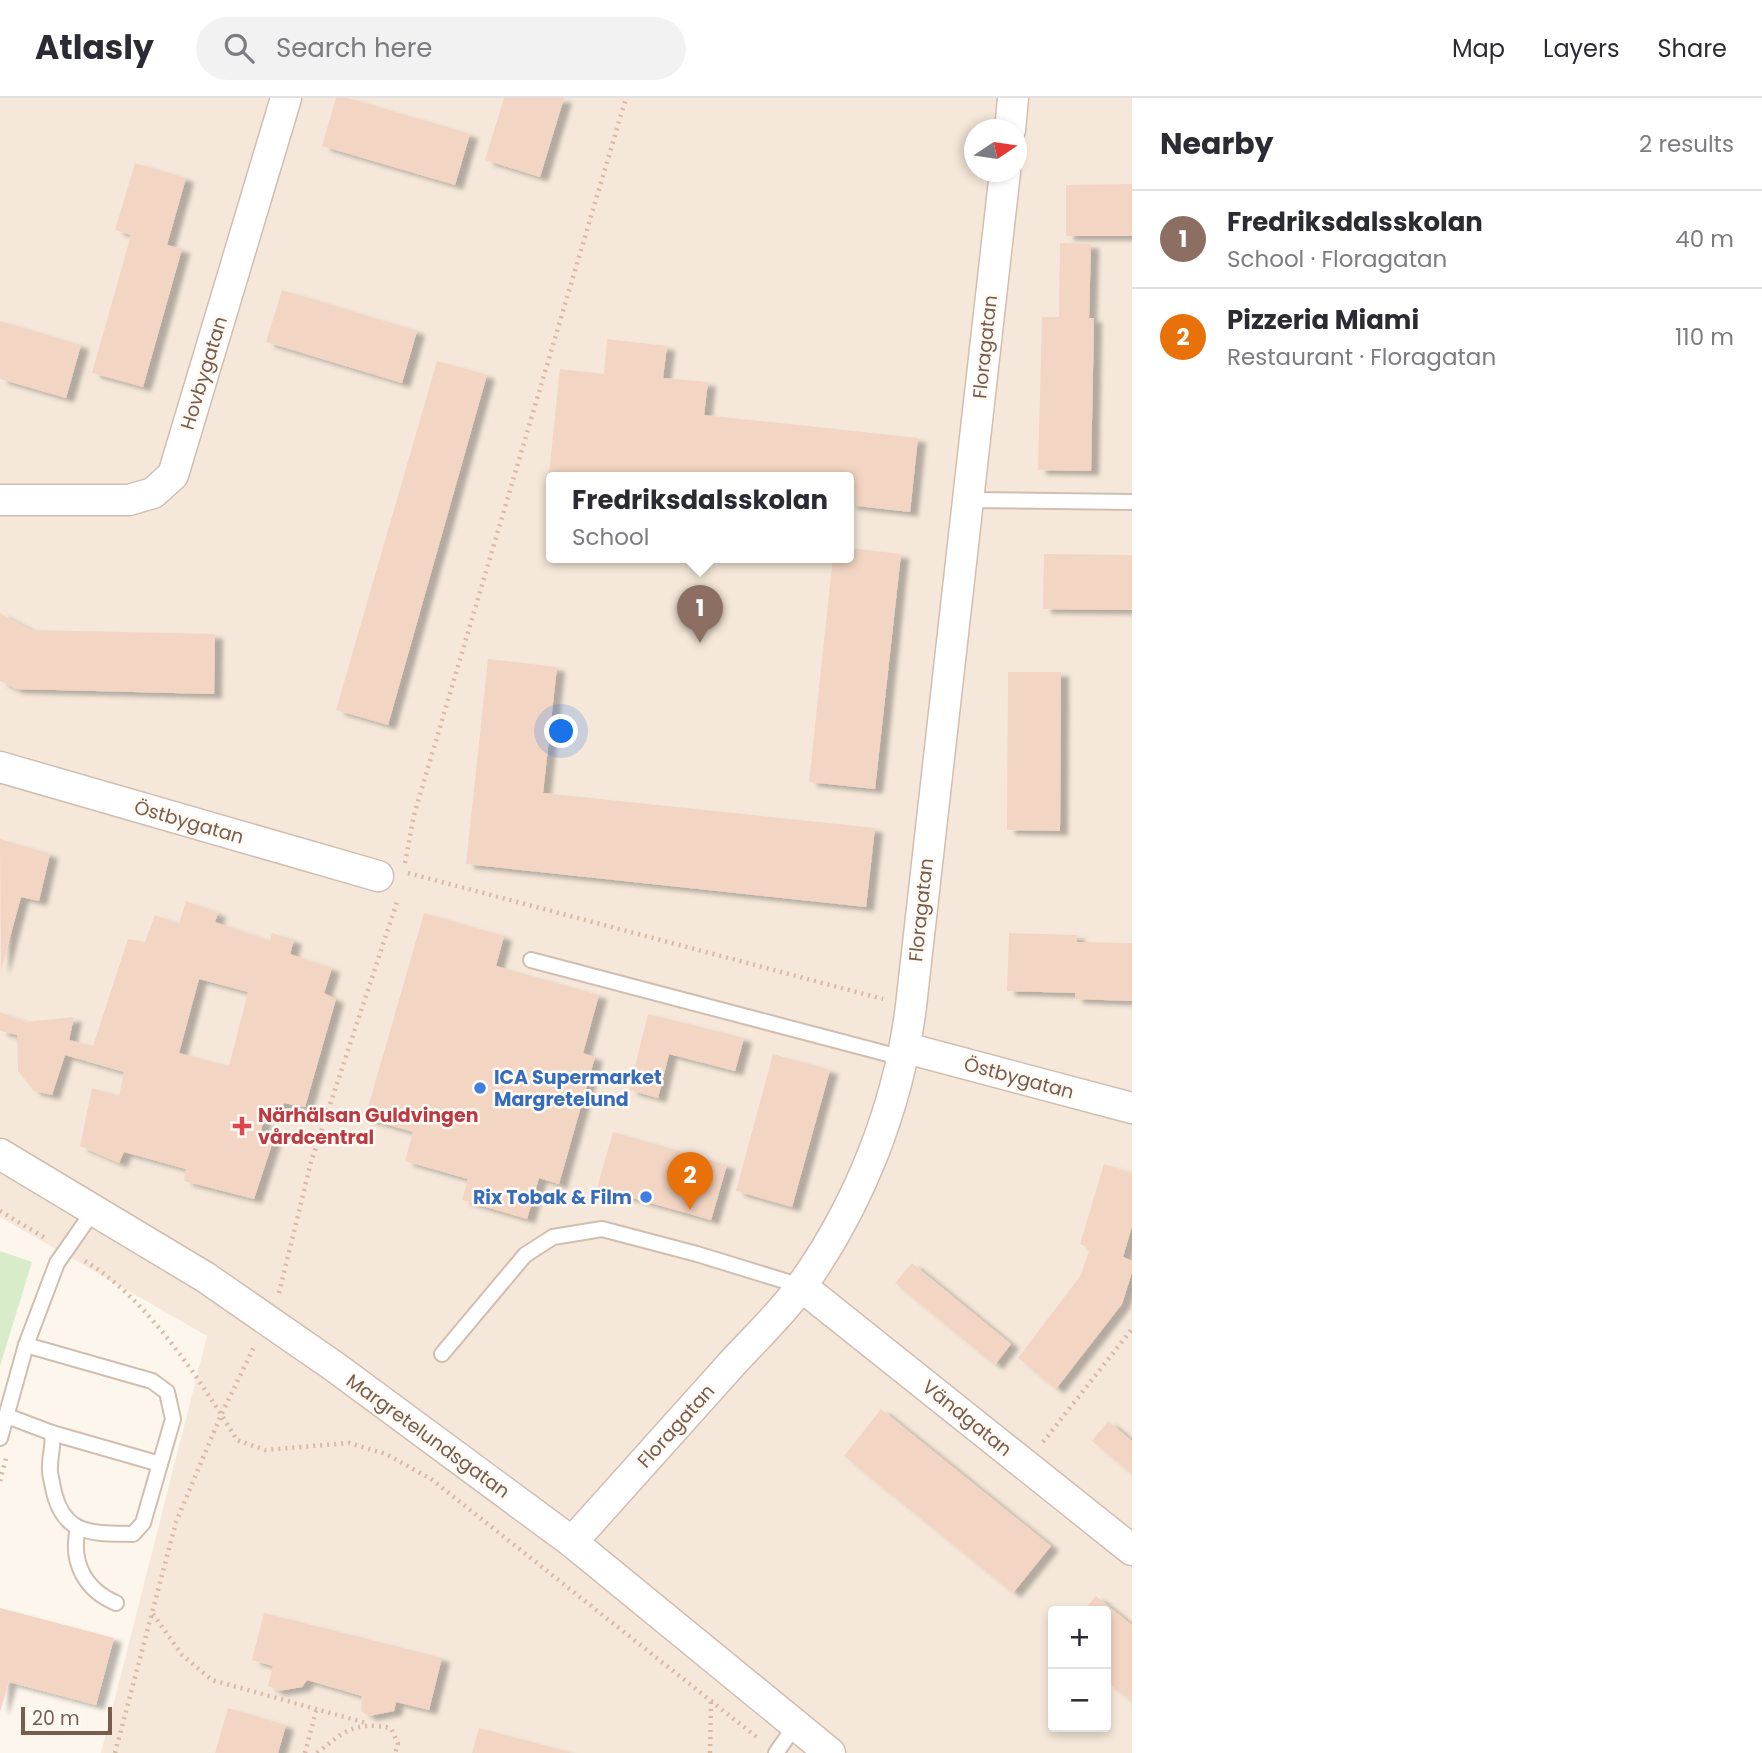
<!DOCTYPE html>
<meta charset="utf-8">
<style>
:root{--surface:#fff;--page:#f2f2f3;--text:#2b2b33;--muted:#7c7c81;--line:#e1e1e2;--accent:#e76f51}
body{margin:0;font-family:Poppins,sans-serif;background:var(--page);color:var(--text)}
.controls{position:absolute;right:21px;bottom:21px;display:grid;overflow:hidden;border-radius:7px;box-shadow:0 4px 10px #0003}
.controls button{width:63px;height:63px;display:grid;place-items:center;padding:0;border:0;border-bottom:2px solid var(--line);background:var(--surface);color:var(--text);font:35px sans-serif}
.compass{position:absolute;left:964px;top:21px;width:63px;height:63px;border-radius:50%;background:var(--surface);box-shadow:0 4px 10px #0003;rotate:77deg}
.scale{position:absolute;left:21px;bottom:18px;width:91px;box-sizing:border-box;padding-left:7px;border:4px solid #7a5c4d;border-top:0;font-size:19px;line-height:24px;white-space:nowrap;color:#7a5c4d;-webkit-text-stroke:5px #fffaf3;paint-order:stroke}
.you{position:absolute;left:562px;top:634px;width:24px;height:24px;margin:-18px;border:5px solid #fff;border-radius:50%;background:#1a73e8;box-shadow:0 0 0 10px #1a73e833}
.badge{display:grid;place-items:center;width:46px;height:46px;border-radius:50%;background:var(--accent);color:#fff;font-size:23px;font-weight:700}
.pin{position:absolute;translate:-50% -58px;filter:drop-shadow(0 2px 4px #0008)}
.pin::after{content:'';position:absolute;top:37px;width:24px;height:21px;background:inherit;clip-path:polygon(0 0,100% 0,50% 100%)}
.popup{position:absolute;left:546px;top:374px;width:308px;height:91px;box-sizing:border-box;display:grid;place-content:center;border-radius:7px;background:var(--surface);filter:drop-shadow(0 2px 5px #0005);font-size:23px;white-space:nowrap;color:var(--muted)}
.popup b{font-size:26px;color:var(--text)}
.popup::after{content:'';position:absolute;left:50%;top:100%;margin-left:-14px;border:14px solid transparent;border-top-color:var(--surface)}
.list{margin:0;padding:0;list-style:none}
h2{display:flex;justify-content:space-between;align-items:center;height:91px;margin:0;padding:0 28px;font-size:30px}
h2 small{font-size:23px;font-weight:400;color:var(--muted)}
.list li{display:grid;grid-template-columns:46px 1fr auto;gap:21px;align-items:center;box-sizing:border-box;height:98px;padding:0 28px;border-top:2px solid var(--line)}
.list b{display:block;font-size:26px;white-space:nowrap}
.list p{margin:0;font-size:23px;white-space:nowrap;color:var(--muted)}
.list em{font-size:23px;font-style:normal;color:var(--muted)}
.icon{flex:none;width:38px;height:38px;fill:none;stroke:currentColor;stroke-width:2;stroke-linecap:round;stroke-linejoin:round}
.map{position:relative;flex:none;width:1132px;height:1655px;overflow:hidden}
header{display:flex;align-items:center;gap:42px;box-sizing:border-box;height:98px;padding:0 35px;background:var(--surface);border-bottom:2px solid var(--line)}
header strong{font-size:33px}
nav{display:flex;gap:38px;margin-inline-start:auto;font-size:24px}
.search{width:490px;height:63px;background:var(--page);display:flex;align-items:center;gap:18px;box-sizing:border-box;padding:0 24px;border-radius:38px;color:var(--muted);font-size:26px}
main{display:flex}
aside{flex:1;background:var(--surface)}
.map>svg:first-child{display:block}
.residential{fill:#f5e8da;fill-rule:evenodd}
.green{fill:#d8ecc9}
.building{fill:#f3d5c3;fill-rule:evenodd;filter:url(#shadow)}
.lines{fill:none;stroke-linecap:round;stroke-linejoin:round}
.lane-casing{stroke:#d1beb0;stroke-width:18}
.street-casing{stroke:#d1beb0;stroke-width:33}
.path{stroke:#d9b8a5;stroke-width:4.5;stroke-dasharray:2 5;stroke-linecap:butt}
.lane{stroke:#fff;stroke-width:14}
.street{stroke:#fff;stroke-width:30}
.shop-dot{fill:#3f7fe0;stroke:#fffaf3;stroke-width:2.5}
.health-dot{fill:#e0444e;stroke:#fffaf3;stroke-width:2.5}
.labels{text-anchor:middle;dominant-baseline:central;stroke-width:5;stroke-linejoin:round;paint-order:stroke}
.street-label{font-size:19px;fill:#7a5c4d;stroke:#fffaf3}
.shop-label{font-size:19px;font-weight:bold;fill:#366cbe;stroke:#fffaf3;text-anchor:start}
.health-label{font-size:19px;font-weight:bold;fill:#be3a42;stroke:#fffaf3;text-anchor:start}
</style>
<header>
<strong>Atlasly</strong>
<div class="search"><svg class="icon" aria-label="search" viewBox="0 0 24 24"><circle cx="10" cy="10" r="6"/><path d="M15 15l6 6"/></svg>Search here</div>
<nav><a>Map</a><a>Layers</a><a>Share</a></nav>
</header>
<main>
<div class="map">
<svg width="1132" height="1655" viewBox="0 0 1132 1655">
<defs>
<filter id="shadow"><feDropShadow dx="8" dy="4.5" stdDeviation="2" flood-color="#0004"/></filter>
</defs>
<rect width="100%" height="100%" fill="#fdf6ec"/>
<!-- residential -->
<path class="residential" d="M0,0H1132V1655H101L207,1238L0,1119ZM974,32H1016V74H974ZM551,379H849V459H551ZM1053,1513H1106V1629H1053Z"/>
<!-- green -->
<path class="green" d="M0,1153L32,1164L0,1268Z"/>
<!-- building -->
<g class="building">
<path d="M336,0H348L470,36L455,87L322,48Z"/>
<path d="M504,0H564L540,79L485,62Z"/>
<path d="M135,65L186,80L167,147L182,151L143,289L92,275L131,137L115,132Z"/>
<path d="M1132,86V138H1066V87Z"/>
<path d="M1060,145L1091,146L1089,220H1094L1091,373L1038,372L1042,219H1059Z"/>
<path d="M282,192L417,233L402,285L266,244Z"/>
<path d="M0,223L81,247L66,300L0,281Z"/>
<path d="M607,241L667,248L663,280L708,284L704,317L918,340L910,414L849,407V379H581L549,375L560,271L604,276Z"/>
<path d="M437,263L487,277L388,627L336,612Z"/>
<path d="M849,450L901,456L875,691L809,684L833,459H849Z"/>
<path d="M1044,456L1132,457V512L1043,511Z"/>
<path d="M0,515L31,532L215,536L214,596L16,591L0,583Z"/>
<path d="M488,561L557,569L543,695L875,730L866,809L466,766Z"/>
<path d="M1008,574H1061L1060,733L1007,732Z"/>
<path d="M0,741L50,756L39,803L21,799L1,872Z"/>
<path d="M186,803L218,815L215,824L270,843L272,835L294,842L290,856L332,870L324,895L336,901L305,1009L284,1005L280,1019L265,1015L260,1038L274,1040L254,1101L184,1083L186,1071L124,1054L119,1065L80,1048L92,990L119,998L124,974L65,957L52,997L34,993L18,973L17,937L0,933V914L25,924L74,919L69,942L93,948L128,841L145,844L155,817L179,826ZM199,881L248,894L229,968L179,955Z"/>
<path d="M424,815L504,838L496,868L599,897L583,955L595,959L559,1086L539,1080L527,1121L462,1102L468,1081L405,1063L413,1034L365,1020Z"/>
<path d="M1009,835L1077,837V844L1132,845V903L1075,901V895L1007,893Z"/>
<path d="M648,916L744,940L735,973L669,956L658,1000L629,992Z"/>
<path d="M773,956L830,972L792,1109L736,1093Z"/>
<path d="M613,1034L727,1067L711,1122L597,1090Z"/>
<path d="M1104,1066L1132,1075V1128L1123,1159L1132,1163V1174L1122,1206L1056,1291L1018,1260L1081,1177L1090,1150L1080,1146Z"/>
<path d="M912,1165L1011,1246L995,1267L895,1185Z"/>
<path d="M881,1311L1051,1448L1013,1495L844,1358Z"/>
<path d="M1108,1323L1132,1343V1376L1092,1343Z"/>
<path d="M1096,1498L1132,1527V1604L1106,1583V1513H1083Z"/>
<path d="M0,1510L114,1540L96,1607L9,1584L0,1614Z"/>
<path d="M264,1515L442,1560L429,1612L396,1604L394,1613L369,1618L361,1613L362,1598L307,1582L302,1589L278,1593L268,1588L273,1568L252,1562Z"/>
<path d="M228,1610L286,1627L278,1655H215Z"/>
<path d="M479,1630L569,1654V1655H472Z"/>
</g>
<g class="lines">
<!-- lane casing -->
<g class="lane-casing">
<g id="lane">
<path d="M968,402L1132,404"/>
<path d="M531,862L903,960"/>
<path d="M26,1247L152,1283L167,1294L173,1321L143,1425L133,1436C91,1435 63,1438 53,1390C52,1383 49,1375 50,1368C50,1356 54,1347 52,1335"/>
<path d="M442,1256L525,1157L553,1139L602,1131L697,1156L801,1188"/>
<path d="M7,1318L52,1335L160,1366"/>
<path d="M0,1340L26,1247L57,1165L94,1112"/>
<path d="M78,1430C70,1464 85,1492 116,1505"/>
<path d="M776,1655L795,1628"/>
</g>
</g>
<!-- street casing -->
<g class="street-casing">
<g id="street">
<path d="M1010,32L1013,0"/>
<path d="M0,402H129L153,395L173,377L286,0"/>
<path d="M0,669L378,778"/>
<path d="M906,950L1132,1010"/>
<path d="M0,1056L205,1179L335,1269L572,1444L830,1655"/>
<path d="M801,1188L1132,1452"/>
<path d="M572,1444C624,1386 676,1328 728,1270C752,1243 781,1217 802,1187C860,1106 899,1006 911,908L1005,74"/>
</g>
</g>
<!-- path -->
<g class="path">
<path d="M405,765L414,717L626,0"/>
<path d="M408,775L883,901"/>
<path d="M0,1113L47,1141"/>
<path d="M85,1163C147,1200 200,1282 237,1342L265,1352L349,1345L386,1356L431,1381L759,1641"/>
<path d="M279,1195L311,1064L398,801"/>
<path d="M1043,1344L1132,1231"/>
<path d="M0,1383L6,1360"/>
<path d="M153,1516L182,1557L212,1582L366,1625"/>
<path d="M115,1655L176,1424L221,1317L255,1247"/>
<path d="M305,1655L316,1613"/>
<path d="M317,1655C345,1633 354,1623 391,1630L398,1646L395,1655"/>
<path d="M710,1655L711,1602"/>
</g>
<!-- lane -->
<use href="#lane" class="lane"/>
<!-- street -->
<use href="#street" class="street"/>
</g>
<!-- markers -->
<g class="shop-dot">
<circle cx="480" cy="990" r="7"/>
<circle cx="646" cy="1099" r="7"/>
</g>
<path class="health-dot" d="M238.5 1017.5h7v7h7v7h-7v7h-7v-7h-7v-7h7z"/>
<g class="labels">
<!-- street labels -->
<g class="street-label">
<text transform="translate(985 249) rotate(-84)">Floragatan</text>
<text transform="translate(204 275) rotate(-73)">Hovbygatan</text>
<text transform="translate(189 724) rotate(16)">Östbygatan</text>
<text transform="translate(921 812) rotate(-84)">Floragatan</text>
<text transform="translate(1019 980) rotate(15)">Östbygatan</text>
<text transform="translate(967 1320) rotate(39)">Vändgatan</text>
<text transform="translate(676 1328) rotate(-48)">Floragatan</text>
<text transform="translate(428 1338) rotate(36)">Margretelundsgatan</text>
</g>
<!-- shop labels -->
<g class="shop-label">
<text x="494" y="979">ICA Supermarket<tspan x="494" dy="22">Margretelund</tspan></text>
<text x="632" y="1099" text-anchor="end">Rix Tobak &amp; Film</text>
</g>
<!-- health labels -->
<g class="health-label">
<text x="258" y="1017">Närhälsan Guldvingen<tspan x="258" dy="22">vårdcentral</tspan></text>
</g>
</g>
</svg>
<div class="controls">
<button>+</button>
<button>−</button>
</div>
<svg class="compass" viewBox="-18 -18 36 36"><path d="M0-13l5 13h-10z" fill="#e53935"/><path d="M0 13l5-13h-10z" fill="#7c7c81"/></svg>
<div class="scale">20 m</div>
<div class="you"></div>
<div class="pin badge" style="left:700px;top:545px;background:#8d6e63">1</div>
<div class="popup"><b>Fredriksdalsskolan</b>School</div>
<div class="pin badge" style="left:690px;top:1112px;background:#e8710a">2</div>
</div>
<aside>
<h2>Nearby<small>2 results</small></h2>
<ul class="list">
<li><span class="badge" style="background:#8d6e63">1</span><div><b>Fredriksdalsskolan</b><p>School · Floragatan</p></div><em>40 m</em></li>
<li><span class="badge" style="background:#e8710a">2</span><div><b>Pizzeria Miami</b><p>Restaurant · Floragatan</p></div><em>110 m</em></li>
</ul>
</aside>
</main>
